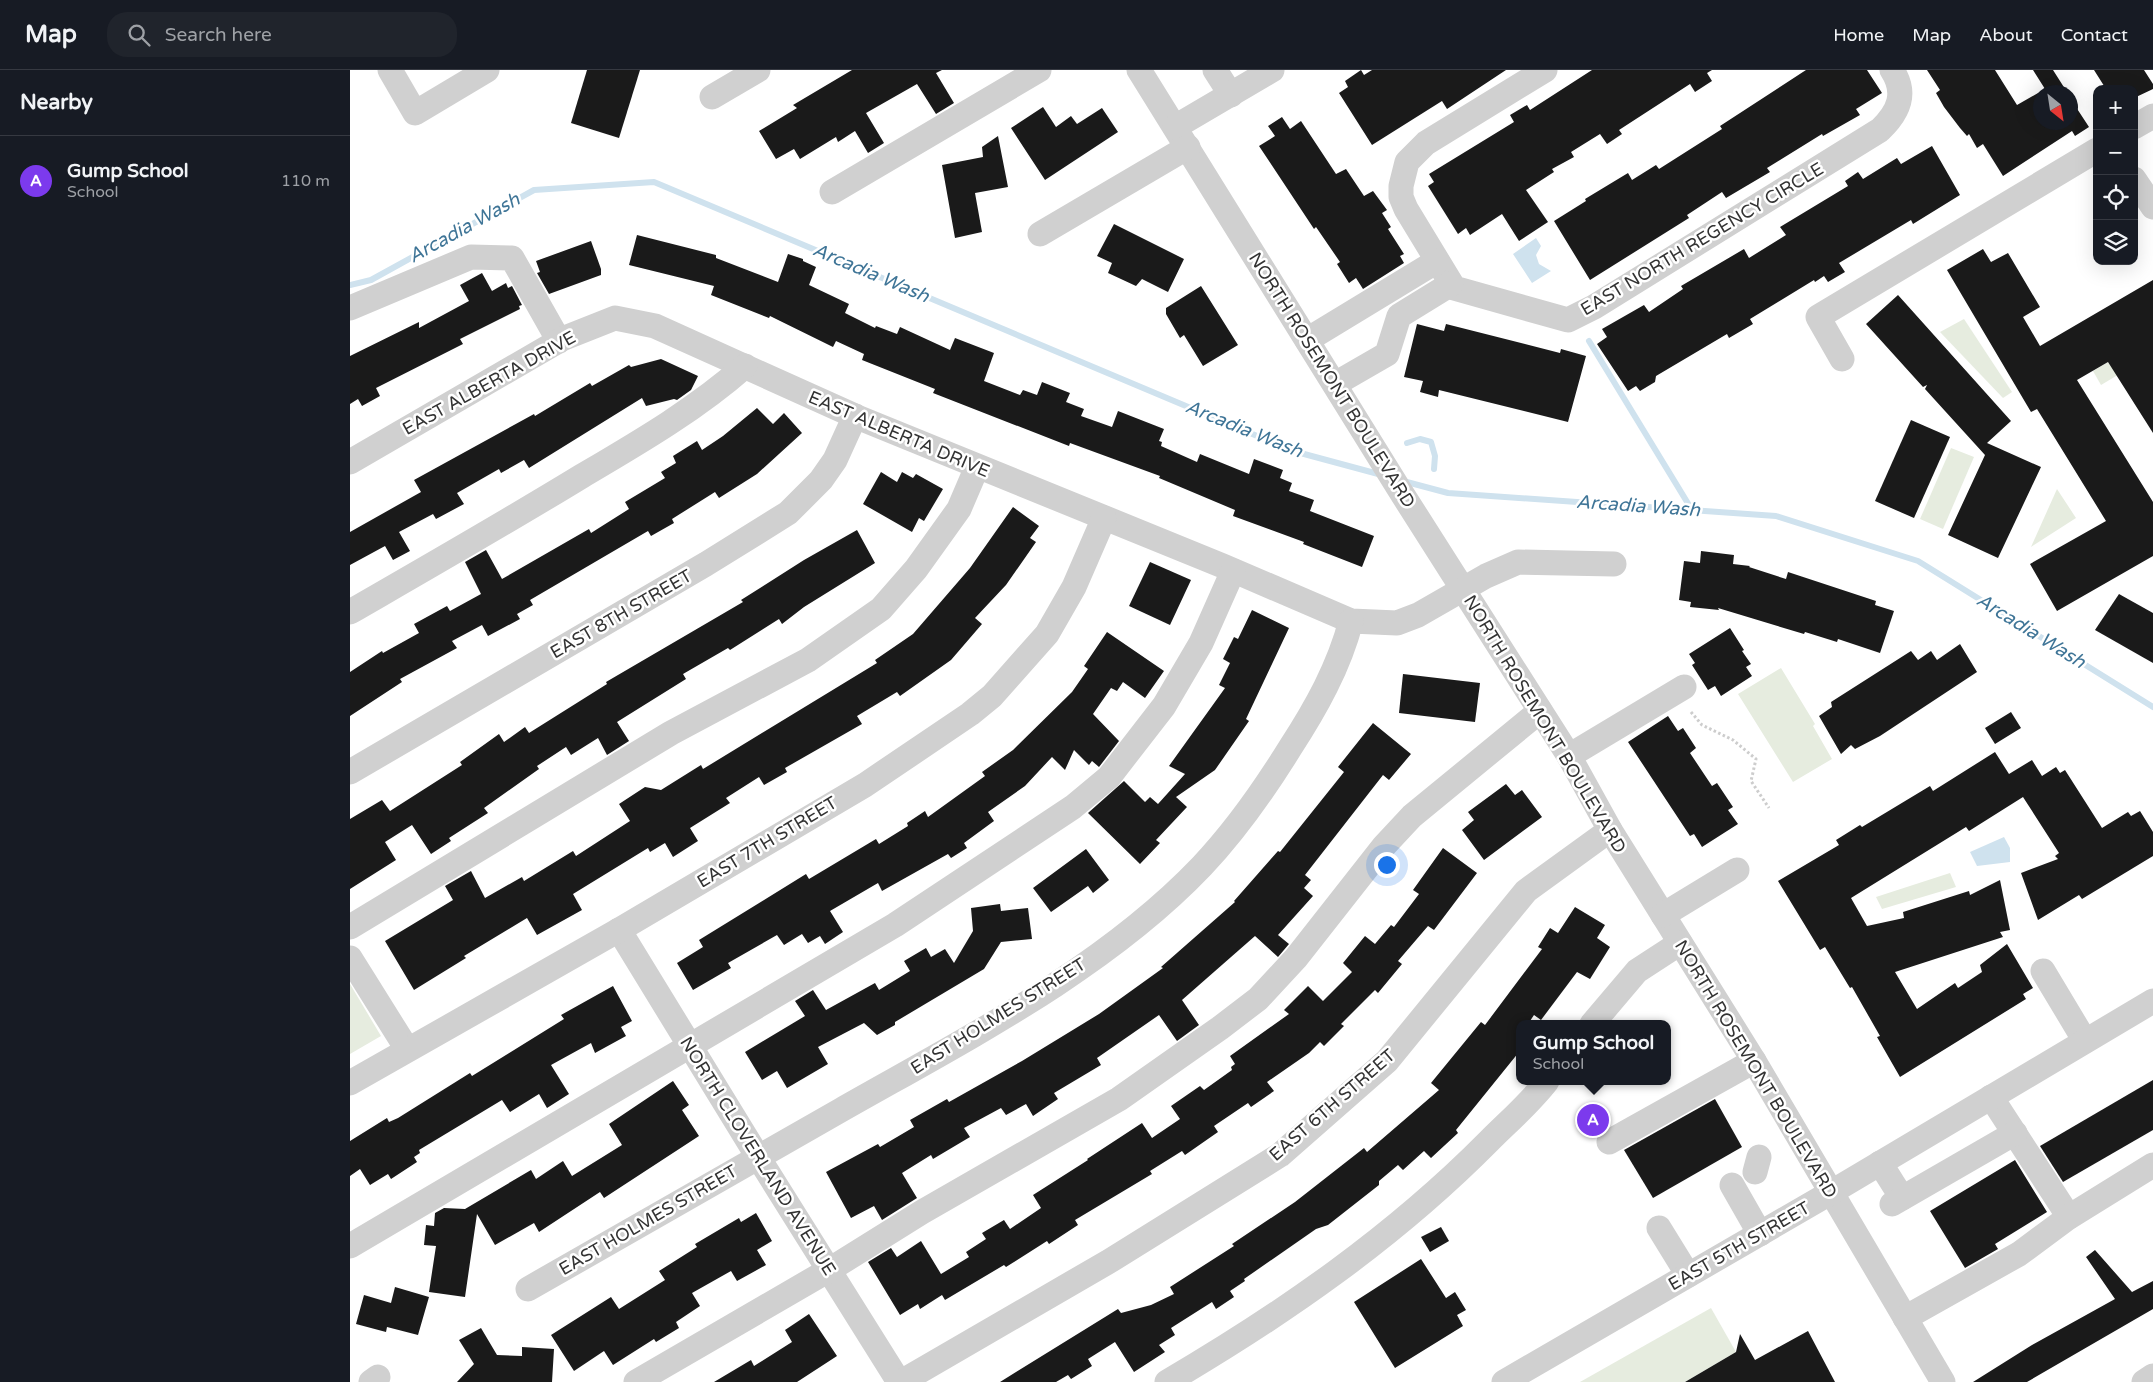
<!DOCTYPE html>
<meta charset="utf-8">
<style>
:root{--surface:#171b24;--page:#20242c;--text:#f1f3f6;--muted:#9ea1a6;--line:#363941;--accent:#7c3aed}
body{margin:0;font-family:"Varela Round",sans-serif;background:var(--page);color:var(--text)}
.controls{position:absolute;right:15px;top:15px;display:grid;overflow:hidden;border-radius:10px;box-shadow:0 5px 20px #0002}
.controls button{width:45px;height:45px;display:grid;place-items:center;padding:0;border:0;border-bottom:1px solid var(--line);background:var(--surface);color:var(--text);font:25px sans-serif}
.compass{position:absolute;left:1683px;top:15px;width:45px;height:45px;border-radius:50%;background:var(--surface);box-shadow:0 5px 20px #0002;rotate:150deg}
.you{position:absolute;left:1036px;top:794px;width:18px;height:18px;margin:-12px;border:4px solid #fff;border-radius:50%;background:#1a73e8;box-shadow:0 0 0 8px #1a73e833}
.badge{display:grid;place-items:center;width:32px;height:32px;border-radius:50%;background:var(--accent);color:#fff;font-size:16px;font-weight:700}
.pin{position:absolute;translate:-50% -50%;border:2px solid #fff;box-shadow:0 1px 5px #0006}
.popup{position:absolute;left:1166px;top:950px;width:155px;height:65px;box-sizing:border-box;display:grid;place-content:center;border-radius:10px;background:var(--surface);filter:drop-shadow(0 1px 4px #0005);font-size:16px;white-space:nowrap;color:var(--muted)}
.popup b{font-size:19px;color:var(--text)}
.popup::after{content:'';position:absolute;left:50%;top:100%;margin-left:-10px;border:10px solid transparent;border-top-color:var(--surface)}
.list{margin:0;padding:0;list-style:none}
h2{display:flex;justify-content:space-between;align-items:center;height:65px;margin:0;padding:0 20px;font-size:21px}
h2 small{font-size:16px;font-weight:400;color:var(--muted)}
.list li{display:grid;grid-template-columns:32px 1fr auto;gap:15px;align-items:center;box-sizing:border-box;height:90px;padding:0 20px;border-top:1px solid var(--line)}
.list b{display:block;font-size:19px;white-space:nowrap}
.list p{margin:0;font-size:16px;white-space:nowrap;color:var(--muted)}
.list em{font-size:16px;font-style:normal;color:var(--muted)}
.icon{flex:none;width:28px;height:28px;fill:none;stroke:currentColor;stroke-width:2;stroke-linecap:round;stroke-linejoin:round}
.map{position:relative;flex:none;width:1803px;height:1312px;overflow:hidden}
header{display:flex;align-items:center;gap:30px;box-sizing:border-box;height:70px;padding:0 25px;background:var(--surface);border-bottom:1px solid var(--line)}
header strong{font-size:24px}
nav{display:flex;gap:28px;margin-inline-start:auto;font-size:18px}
.search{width:350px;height:45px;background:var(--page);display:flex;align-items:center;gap:12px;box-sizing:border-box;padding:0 18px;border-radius:20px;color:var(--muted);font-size:19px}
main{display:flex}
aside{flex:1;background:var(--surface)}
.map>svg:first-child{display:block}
.green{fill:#e6ecdf}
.water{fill:#cfe2ee}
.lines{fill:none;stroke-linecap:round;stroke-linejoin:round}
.stream{stroke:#cfe2ee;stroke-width:6}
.building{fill:#1a1a1a}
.path{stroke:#cdcdcd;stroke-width:3;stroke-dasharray:2.5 2.5;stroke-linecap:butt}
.minor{stroke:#d0d0d0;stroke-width:25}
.labels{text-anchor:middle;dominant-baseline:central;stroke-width:5;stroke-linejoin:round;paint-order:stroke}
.street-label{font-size:18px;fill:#333;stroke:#fff}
.water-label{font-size:19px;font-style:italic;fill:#3f7597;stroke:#fff}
</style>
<header>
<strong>Map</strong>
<div class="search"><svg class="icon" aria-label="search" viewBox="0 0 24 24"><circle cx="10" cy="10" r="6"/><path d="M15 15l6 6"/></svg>Search here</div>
<nav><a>Home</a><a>Map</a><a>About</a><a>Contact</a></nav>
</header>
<main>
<aside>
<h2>Nearby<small></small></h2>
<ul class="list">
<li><span class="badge">A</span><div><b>Gump School</b><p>School</p></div><em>110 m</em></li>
</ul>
</aside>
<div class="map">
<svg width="1803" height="1312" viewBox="0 0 1803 1312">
<rect width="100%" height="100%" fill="#fff"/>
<!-- green -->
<g class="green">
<path d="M1614,249L1662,322L1653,328L1590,262Z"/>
<path d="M1803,265V284L1751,315L1743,301Z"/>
<path d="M1601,378L1624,387L1593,459L1570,449Z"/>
<path d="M1707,419L1726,448L1681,477Z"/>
<path d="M1431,598L1465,654L1463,656L1482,689L1443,712L1388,624Z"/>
<path d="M1600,803L1606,817L1532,839L1526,827Z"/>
<path d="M0,914L31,966L0,984Z"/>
<path d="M1361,1238L1386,1282L1335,1312H1230Z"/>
</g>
<!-- water -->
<g class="water">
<path d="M1186,168L1191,176L1186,185L1189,194L1201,201L1182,213L1163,184Z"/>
<path d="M1654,767L1660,778V792L1627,796L1620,782Z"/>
</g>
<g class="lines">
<!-- stream -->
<g class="stream">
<path d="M0,215L21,210L184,120L304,112L943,381L1032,405"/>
<path d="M1239,271L1342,440"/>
<path d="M1057,373L1070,369L1081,372L1085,386L1084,399"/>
<path d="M1053,411L1098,423L1426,446L1568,491L1803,637"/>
</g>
</g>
<!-- building -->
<g class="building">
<path d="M237,0H290L269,68L221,53Z"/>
<path d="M502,0H592L586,3L604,33L586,44L567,14L516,43L534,73L518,83L505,61L488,72L486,67L450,89L444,79L426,89L409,61L447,38L443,35Z"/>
<path d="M1011,0L1014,5L1022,0H1156L1097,39L1092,31L1022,75L989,23L998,17L995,11Z"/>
<path d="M1242,0H1362L1357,3L1362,11L1345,22L1340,14L1269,60L1272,64L1257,74L1250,64L1221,82L1224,87L1202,99L1204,102L1176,120L1198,152L1169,171L1152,144L1120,165L1116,158L1108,164L1078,116L1084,112L1079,104L1164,52L1160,45L1177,35L1180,40Z"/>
<path d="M1456,0H1517L1532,23L1506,39L1510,45L1473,66L1472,64L1417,98L1420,102L1376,128L1372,122L1337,145L1339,148L1240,210L1204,151L1236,131L1235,129L1278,103L1282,110L1306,95L1309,99L1372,59L1370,56Z"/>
<path d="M1577,0H1645L1667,35L1695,19L1683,0H1703L1717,22H1690V52H1720V28L1739,57L1725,66L1722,61L1653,106L1633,74L1627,78L1619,64L1617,66L1610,58L1594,37L1586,23L1590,20Z"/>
<path d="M1744,0H1794L1803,14V19L1784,28V19H1756Z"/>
<path d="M693,37L706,57L721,46L727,54L752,38L768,62L695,110L661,58Z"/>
<path d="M932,47L940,59L951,51L986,104L996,99L1014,126L1023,121L1037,140L1032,143L1041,157L1038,159L1054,184L1050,186L1054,193L1013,219L1006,208L999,213L987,194L990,192L966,157L964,159L909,76L925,66L918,56Z"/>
<path d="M648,66L658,117L625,123L632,162L605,168L592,95L633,87L632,77Z"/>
<path d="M1582,76L1610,125L1563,154L1561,150L1489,193L1495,202L1478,212L1474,206L1465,212L1464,210L1400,249L1403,254L1379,268L1377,264L1306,306L1305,312L1290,321L1286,316L1278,321L1247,274L1257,267L1252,259L1294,235L1299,242L1333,219L1331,216L1394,179L1399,188L1436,165L1430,157L1498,116L1495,111L1508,102L1513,109L1547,88L1551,94Z"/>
<path d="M764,154L834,189L818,222L792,209L786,216L758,203L762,193L747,186Z"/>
<path d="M287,165L366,185V188L428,212L438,184L453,189V191L466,197L459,215L499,234L495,243L525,258L526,256L547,264L550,257L600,280L605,268L644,283L634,311L670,325L673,320L687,325L692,312L720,323L716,332L734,339L731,346L762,357L768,341L814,359L809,371L812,372L811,376L847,392L850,384L899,404L904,389L933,400L930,408L942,413L939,421L964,430L960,441L1024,466L1012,497L953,474L954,472L883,446L885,440L809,408L810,406L720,373L719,376L583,323L585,319L512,290L514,284L486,271L483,277L420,246L419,248L361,225L364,216L279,195Z"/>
<path d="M241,171L251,199V205L199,224L187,203L190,202L186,191Z"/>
<path d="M1633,179L1641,192L1658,183L1690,237L1673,247L1690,276L1803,210V363L1758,292L1727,310L1803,432V486L1707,541L1680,494L1756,451L1687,339L1681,342L1597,200Z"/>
<path d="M132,203L142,221L156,213L158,218L162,216L172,235L169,236L170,239L110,269L113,274L26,318L30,326L12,336L8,329L0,334V286L69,252V258L119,231L110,215Z"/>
<path d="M851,216L888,275L853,296L834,265L830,268L816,244V238Z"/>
<path d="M1548,225L1661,351L1637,373L1691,397L1648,488L1598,465L1635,385L1575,319L1577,315L1573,317L1516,254Z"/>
<path d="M1067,254L1094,261L1096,254L1210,283L1211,279L1236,286L1218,352L1089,320L1088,327L1070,322L1073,311L1054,307Z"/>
<path d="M311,289L348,306L341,320L327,330L324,329L296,336L292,328L179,398L174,390L151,403L149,399L107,423L114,434L86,449L83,444L49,462L60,481L43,490L35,476L0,495V462L71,422L64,410L184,344L185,346L240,313L242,316L279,295L281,297Z"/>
<path d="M407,338L423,354L434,343L452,363L407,404L369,428L365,422L322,449L324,453L301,466L298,461L180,530L183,535L167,544L170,549L138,566L132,555L102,571L107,578L50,609L52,612L0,646V602L32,581L33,583L69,563L64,554L97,536L100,541L131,524L115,492L136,480L152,509L239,459L241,463L279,439L275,432L315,408L311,402L326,393L323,386L347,371L352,380L373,366Z"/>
<path d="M1561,350L1600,367L1564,448L1525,431Z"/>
<path d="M531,402L547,412L552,402L563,408L566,404L593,419L574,451L569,448L562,462L513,434Z"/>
<path d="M663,437L689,456L680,468L686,472L656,515L625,548L632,554L601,590L550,626L547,622L507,646L512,654L435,698L437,702L414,715L409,707L376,728L380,733L340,758L348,771L323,787L315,773L300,782L298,778L223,824L232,840L187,865L177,848L114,886L116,888L64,920L35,871L103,830L95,816L121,801L135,828L172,807L174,811L223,781L226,786L280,751L269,734L295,717L311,720L351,695L353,699L527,593L525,590L563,564L620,498Z"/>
<path d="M507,460L525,493L454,537L432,554L429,549L380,580L378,578L333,604L336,609L267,652L279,671L257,685L248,668L221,685L216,677L187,696L189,699L134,738L138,743L99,768L101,771L81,784L62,755L35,772L46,790L0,819V749L32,730L40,741L112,695L110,692L149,664L154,672L175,657L179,663L257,614L256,612L393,532L391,530L454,490Z"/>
<path d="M1351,481L1384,485L1383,494L1400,496L1399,497L1436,509L1438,502L1526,531L1525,535L1544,541L1530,583L1488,569L1487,572L1455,562L1454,564L1368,538L1369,540L1340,537L1341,532L1329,530L1334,491L1350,493Z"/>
<path d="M800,492L841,510L820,555L779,536Z"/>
<path d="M1769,524L1803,543V593L1745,560Z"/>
<path d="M902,540L939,558L896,649L899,651L865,700L826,727L837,737L806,770L810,773L790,794L738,743L774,711L795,732L800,727L808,734L835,704L819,696L875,618L869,615L880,593L873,589L884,567L888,569Z"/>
<path d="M1380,558L1394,580L1392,581L1401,594L1396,597L1402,606L1371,626L1365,616L1358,620L1342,595L1345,593L1339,584Z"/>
<path d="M757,562L814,601L795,628L773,612L767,621L761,618L743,644L769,671L749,697L742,691L739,695L724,680L715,700L702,687L675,716L638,742L644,751L614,773L617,778L601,788L598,784L532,821L528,813L480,841L493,862L475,874L470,866L458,873L452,864L434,875L427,865L378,893L381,898L343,920L327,893L353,877L349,870L456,804L459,809L526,769L529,774L558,756L557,753L575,741L578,747L635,706L632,702L663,680L722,622L738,599L734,596Z"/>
<path d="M1610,574L1627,602L1530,666L1505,679L1501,675L1491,684L1469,646L1482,637L1481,632L1561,581L1568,590L1581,581L1587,590Z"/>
<path d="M1053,604L1130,613L1125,652L1049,643Z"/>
<path d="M1661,642L1671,658L1645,674L1635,658Z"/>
<path d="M1318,646L1328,661L1333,658L1346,678L1340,683L1362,716L1367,713L1383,737L1378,740L1388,754L1352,777L1344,764L1340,766L1278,672Z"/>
<path d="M1023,653L1061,684L1039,710L1033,705L955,805L961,810L954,818L963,826L928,865L939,874L928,887L905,866L832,930L849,955L827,971L809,945L747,988L751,995L704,1023L708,1029L683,1046L676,1034L656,1045L651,1038L614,1058L620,1067L583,1089L581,1085L552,1103L567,1128L532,1150L524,1136L501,1148L476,1102L528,1074L530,1077L564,1057L560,1050L597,1029L599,1032L672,991L749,944L813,898L811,897L885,832L884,831L928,781L930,782L994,702L988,697Z"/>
<path d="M1645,682L1659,704L1682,690L1692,706L1706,697L1710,703L1715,700L1752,758L1778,742L1781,746L1790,741L1803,762V786L1732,829L1729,825L1688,850L1671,803L1708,789L1705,786L1709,783L1673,727L1619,761L1616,757L1501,828L1517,856L1554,848L1553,842L1619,821L1620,825L1650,810L1660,860L1650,862L1653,867L1545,902L1567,939L1605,913L1608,918L1632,902L1630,895L1657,874L1683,918L1673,924L1676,929L1550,1007L1527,967L1530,966L1502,917L1500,918L1475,877L1470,880L1428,811L1489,775L1486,770L1510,755L1512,757L1580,716L1583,721Z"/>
<path d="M1156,714L1165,725L1172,720L1192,747L1134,790L1112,760L1124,750L1118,742Z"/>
<path d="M1093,778L1127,803L1084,860L1078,856L1048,891L1052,894L1028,923L1025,920L991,954L994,956L974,976L970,972L959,983L917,1012L924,1021L901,1037L898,1033L864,1056L868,1062L835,1085L832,1081L800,1101L802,1104L725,1150L728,1155L699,1174L697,1171L656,1197L654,1195L595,1230L592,1225L570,1239L568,1234L550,1245L518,1192L541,1178L547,1187L571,1171L591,1204L619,1187L616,1182L636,1169L632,1163L654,1150L660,1159L691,1138L683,1125L738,1090L737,1089L792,1053L802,1068L830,1049L821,1036L850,1016L854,1020L882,1000L881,997L885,994L880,986L939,944L934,940L958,916L973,931L1002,902L993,893L1015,866L1025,874L1041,855L1044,857L1069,824L1063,820Z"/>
<path d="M736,779L759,810L743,823L738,816L701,842L683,818Z"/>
<path d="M650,834L651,841L678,838L682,869L651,872L634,899L545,952V955L527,965L514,953L468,977L478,994L437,1018L427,1001L412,1010L395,982L455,946L445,931L463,920L476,940L525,913L529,920L560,901L554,891L576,878L581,887L595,879L604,893L623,861L621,838Z"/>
<path d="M1225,837L1255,855L1247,868L1260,877L1240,909L1227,902L1191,950L1184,945L1178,954H1169V982L1106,1060L1108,1063L1081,1088L1074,1081L1053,1100L1048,1095L1029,1111V1115L978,1155L966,1159L894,1209L895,1211L880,1221L884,1227L866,1239L862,1232L821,1258L825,1265L809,1275L815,1282L784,1302L765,1272L738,1289L742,1296L721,1309L718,1305L706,1312H650L768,1239L771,1243L801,1235L824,1224L820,1217L884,1176L882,1174L945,1132L1014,1078L1017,1082L1089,1020L1081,1013L1131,952L1135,955L1192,879L1188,877L1200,858L1208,863Z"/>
<path d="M263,916L282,951L271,957L276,966L245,983L241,973L201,995L219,1024L197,1038L189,1024L160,1042L152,1030L69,1080L70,1083L64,1087L67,1092L41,1109L38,1104L20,1115L10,1099L0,1106V1071L37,1048L39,1052L48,1048L120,1003L122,1006L214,949L211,945Z"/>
<path d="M1803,1010V1060L1713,1112L1690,1076Z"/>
<path d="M323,1011L339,1035L332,1040L349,1066L254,1128L250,1122L189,1162L184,1153L145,1175L127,1144L115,1227L79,1222L86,1176L74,1175L76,1155L84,1156L85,1143L94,1138L115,1139L181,1100L186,1109L213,1091L222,1106L272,1075L259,1054Z"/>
<path d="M1365,1029L1392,1077L1303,1128L1274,1080Z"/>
<path d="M1665,1090L1697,1142L1645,1174L1648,1179L1615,1198L1580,1141Z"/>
<path d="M406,1143L422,1171L407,1180L416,1195L387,1211L381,1201L342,1223L350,1236L326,1252L329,1258L306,1272L304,1269L263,1295L254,1281L224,1301L201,1265L261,1227L269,1239L315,1210L309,1201L347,1177L345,1174L389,1148L391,1152Z"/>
<path d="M1091,1157L1099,1171L1080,1182L1071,1167Z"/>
<path d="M1745,1180L1782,1222L1803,1211V1239L1677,1312H1623L1682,1275L1765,1229L1736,1187Z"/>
<path d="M1071,1189L1096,1228L1105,1222L1116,1240L1107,1245L1113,1256L1045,1298L1004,1232Z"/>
<path d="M45,1217L79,1227L68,1265L37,1257L36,1262L6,1254L14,1225L41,1233Z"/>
<path d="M459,1244L487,1286L447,1312H364L401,1290L404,1296L442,1272L435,1260Z"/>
<path d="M131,1258L147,1285L172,1286V1277L204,1279L202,1312H107L124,1294L109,1270Z"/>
<path d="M1458,1261L1485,1312H1335L1386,1282L1390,1264L1405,1290Z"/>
</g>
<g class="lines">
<!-- path -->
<path class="path" d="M1341,642L1352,655L1383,670L1406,689L1401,711L1419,738"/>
<!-- minor -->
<g class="minor">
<path d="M40,0L65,43L137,0"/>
<path d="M789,0L1051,422L1219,686L1260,760L1404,991L1593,1312"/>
<path d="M865,0L881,25"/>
<path d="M1195,0L1076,73L1057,92L1051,116V127L1056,139L1104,218L1218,250L1244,237L1530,60C1549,42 1557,23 1542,0"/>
<path d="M362,27L408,0"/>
<path d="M825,57L922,0"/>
<path d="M1784,57L1803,46"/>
<path d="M1784,109L1803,137"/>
<path d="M482,122L689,0"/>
<path d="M690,164L838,77"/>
<path d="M0,238L121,187L162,188L209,271"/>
<path d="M957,270L1087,191"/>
<path d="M1492,289L1468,247L1747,80"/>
<path d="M985,314L1037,284L1049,246L1101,214"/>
<path d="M0,392L212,269L265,248L305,256L507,347L873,496L1001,551L1047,553L1068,545L1136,506L1168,492L1264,494"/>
<path d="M0,542C78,497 155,453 232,406C288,373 345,340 395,296"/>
<path d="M1219,686L1334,617"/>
<path d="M0,702L356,494L438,443L471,410L485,390L505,346"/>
<path d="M1313,845L1387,800"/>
<path d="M0,857L321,663L458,590L531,539L566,499L609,439L627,397"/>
<path d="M269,860L408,1087L549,1312"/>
<path d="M0,888L57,979"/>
<path d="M1693,901L1735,971"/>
<path d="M1242,954L1287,901L1330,873"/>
<path d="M0,1013L269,860L515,715L620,644L642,626L697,564L724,517L754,448"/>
<path d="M1641,1027L1719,1147"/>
<path d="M1259,1072L1404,991"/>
<path d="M1530,1093L1552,1128"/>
<path d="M1405,1102L1409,1087"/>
<path d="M1382,1115L1410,1164"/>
<path d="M1542,1134L1665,1063"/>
<path d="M1309,1158L1338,1205"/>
<path d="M0,1176L545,855L723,737L759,707L814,636L851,573L883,501"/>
<path d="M178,1219C283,1159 387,1099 491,1040C614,970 754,899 852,796C886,760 914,720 940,678C966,638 989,597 1001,551"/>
<path d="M1555,1248L1669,1184L1719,1147L1803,1095"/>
<path d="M21,1312L28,1307"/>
<path d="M286,1312L479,1200L572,1142L769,1029L870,958L908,929L946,888L1034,776L1062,746L1190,641"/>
<path d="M551,1312L758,1192L930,1085L1037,991L1176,821L1260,760"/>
<path d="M817,1312C933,1244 1044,1167 1139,1071C1158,1052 1180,1033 1197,1011"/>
<path d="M1154,1312L1480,1123L1803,931"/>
<path d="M1794,1312L1803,1306"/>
</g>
</g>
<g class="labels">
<!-- street labels -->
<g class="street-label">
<text transform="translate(1352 169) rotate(-31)">EAST NORTH REGENCY CIRCLE</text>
<text transform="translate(982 310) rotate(58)">NORTH ROSEMONT BOULEVARD</text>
<text transform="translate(139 313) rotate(-29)">EAST ALBERTA DRIVE</text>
<text transform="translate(549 364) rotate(23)">EAST ALBERTA DRIVE</text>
<text transform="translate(271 544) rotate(-30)">EAST 8TH STREET</text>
<text transform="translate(1195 654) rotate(59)">NORTH ROSEMONT BOULEVARD</text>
<text transform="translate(417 772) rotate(-31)">EAST 7TH STREET</text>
<text transform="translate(648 946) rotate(-32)">EAST HOLMES STREET</text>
<text transform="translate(1406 999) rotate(59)">NORTH ROSEMONT BOULEVARD</text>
<text transform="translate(982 1035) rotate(-41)">EAST 6TH STREET</text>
<text transform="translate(408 1086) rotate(58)">NORTH CLOVERLAND AVENUE</text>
<text transform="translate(298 1150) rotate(-30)">EAST HOLMES STREET</text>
<text transform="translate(1389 1176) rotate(-30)">EAST 5TH STREET</text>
</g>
<!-- water labels -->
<g class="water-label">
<text transform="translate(114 158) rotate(-29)">Arcadia Wash</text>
<text transform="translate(521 203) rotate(23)">Arcadia Wash</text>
<text transform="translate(894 359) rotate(22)">Arcadia Wash</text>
<text transform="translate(1288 436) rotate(4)">Arcadia Wash</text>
<text transform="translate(1681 561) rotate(32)">Arcadia Wash</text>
</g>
</g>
</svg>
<div class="controls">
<button>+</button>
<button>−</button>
<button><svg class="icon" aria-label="locate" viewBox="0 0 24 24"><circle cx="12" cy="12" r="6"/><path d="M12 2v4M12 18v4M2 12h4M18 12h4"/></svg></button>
<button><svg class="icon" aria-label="layers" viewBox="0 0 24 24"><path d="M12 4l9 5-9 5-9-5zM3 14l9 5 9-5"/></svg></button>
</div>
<svg class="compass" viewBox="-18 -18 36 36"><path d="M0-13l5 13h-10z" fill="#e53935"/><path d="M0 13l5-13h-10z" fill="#9ea1a6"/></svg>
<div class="you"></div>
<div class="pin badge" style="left:1243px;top:1050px">A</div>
<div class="popup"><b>Gump School</b>School</div>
</div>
</main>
